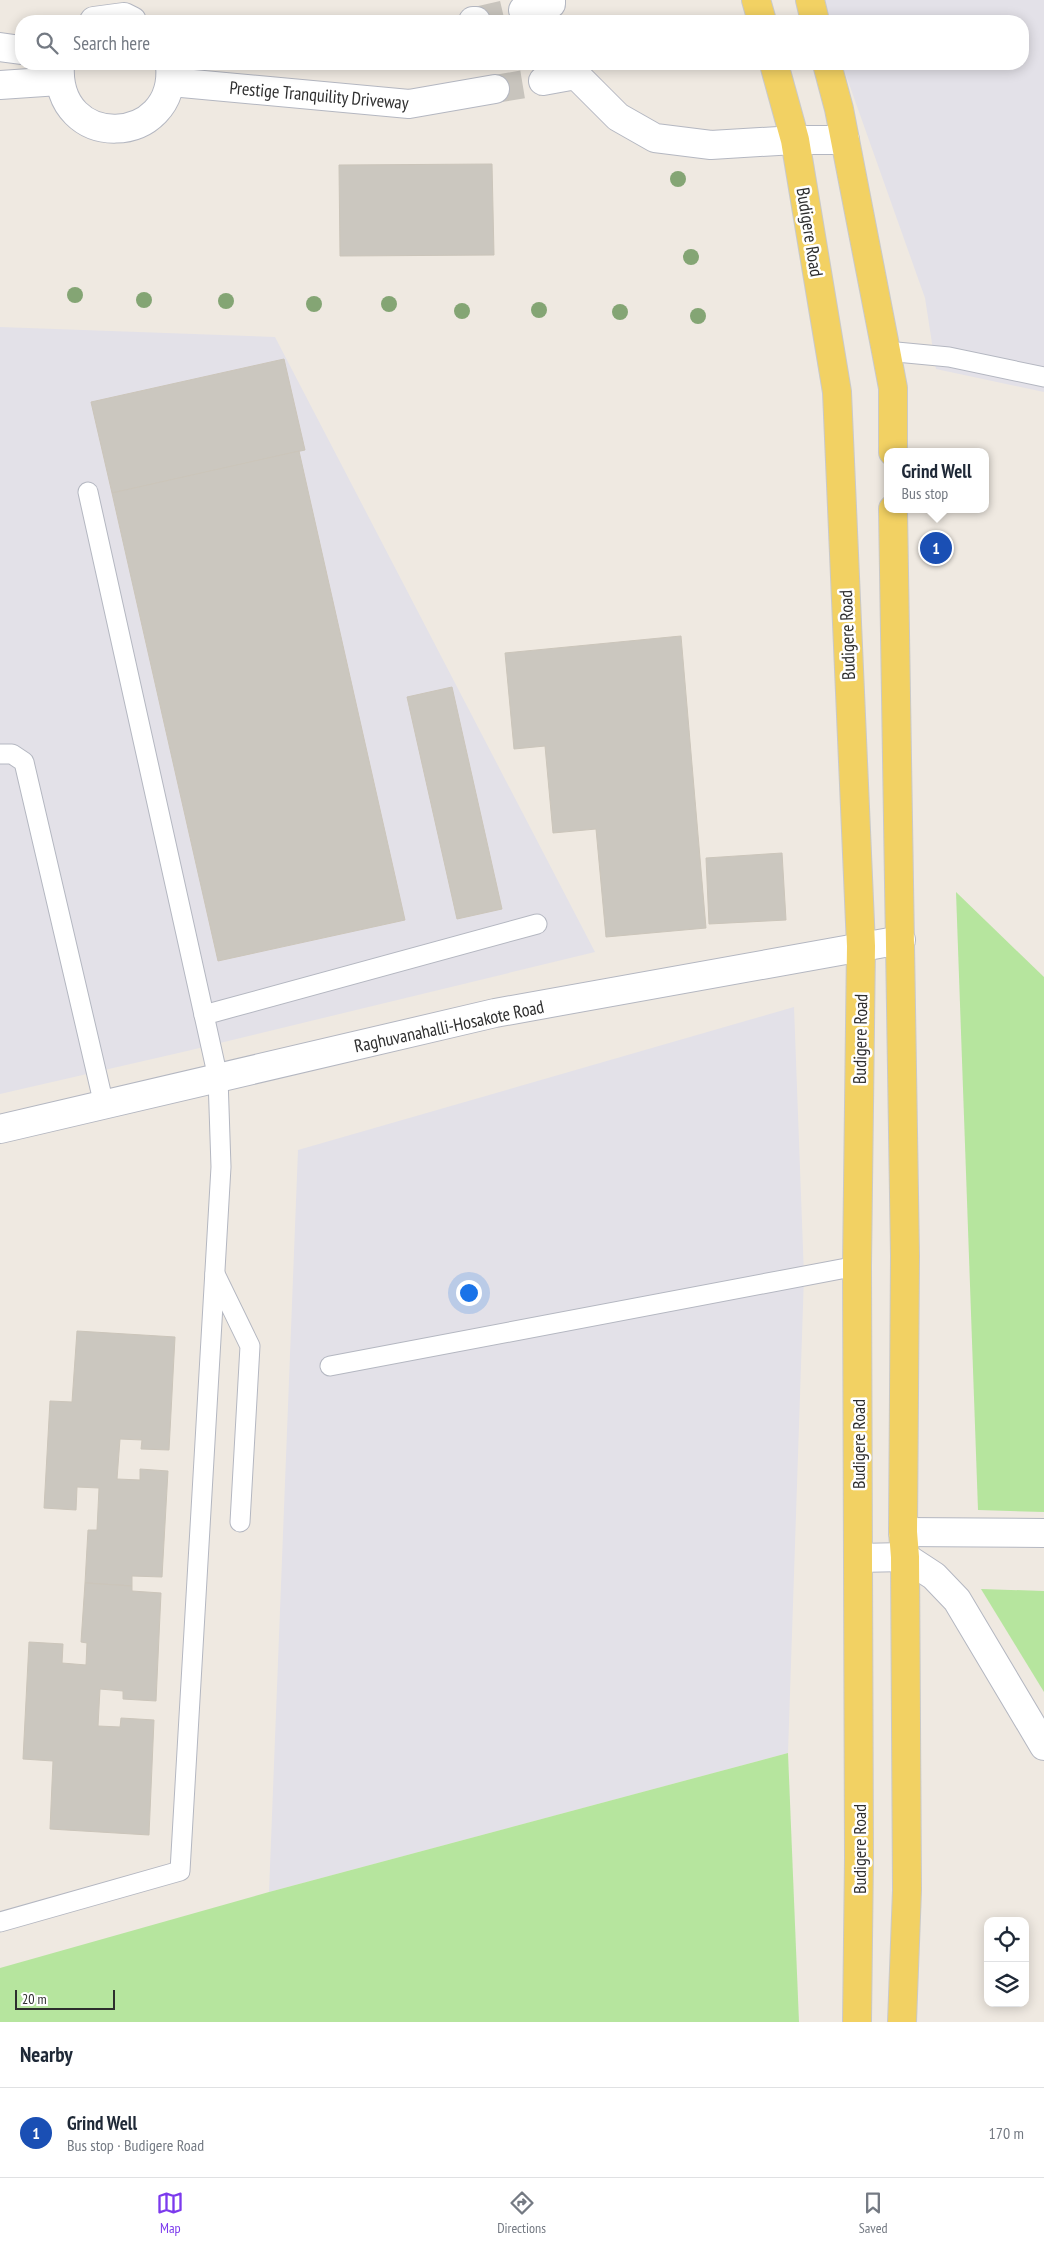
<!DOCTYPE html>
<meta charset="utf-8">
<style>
:root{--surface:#fff;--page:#f2f2f3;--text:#1f2937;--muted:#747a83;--line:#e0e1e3;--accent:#7c3aed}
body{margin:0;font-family:"PT Sans Narrow",sans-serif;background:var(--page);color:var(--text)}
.controls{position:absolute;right:15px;bottom:15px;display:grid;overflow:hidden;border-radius:10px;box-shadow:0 2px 12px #0003}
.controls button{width:45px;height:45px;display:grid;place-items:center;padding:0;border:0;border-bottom:1px solid var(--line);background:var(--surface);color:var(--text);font:25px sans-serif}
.scale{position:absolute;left:15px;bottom:12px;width:100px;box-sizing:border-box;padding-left:5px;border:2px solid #2e2e2e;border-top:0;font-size:14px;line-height:18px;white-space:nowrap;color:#2e2e2e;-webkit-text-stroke:4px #fff;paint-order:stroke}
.you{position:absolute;left:468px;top:1292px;width:18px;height:18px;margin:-12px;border:4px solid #fff;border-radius:50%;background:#1a73e8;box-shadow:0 0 0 8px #1a73e833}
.badge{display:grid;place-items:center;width:32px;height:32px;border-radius:50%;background:var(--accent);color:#fff;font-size:16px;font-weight:700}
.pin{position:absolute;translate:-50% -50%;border:2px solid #fff;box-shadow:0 1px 5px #0006}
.popup{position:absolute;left:884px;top:448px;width:105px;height:65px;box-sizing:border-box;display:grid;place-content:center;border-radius:10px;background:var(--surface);filter:drop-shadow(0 1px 4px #0005);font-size:16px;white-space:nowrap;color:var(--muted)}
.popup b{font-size:19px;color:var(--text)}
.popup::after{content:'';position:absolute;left:50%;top:100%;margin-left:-10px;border:10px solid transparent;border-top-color:var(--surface)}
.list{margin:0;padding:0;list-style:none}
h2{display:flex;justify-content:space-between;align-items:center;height:65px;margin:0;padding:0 20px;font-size:21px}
h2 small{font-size:16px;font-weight:400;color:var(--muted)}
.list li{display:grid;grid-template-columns:32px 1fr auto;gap:15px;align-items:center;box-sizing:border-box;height:90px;padding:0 20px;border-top:1px solid var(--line)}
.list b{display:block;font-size:19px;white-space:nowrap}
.list p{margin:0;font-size:16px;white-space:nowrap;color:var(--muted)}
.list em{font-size:16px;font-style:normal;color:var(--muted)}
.icon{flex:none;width:28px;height:28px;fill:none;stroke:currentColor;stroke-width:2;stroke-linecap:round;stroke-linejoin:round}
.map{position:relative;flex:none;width:1044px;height:2022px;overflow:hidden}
.search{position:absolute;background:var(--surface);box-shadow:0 2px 12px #0003;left:15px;right:15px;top:15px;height:55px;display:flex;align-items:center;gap:12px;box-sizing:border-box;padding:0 18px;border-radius:20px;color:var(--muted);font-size:19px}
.sheet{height:155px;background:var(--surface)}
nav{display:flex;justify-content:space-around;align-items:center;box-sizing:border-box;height:70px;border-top:1px solid var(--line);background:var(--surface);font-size:14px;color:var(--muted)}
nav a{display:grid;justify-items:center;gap:2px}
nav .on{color:var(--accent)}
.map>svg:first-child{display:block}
.industrial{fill:#e3e1e8}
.green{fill:#b6e59e}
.building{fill:#cbc7bf;stroke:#cbc5ba}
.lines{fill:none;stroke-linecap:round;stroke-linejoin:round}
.minor-tunnel{stroke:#c8c4bd;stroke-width:28;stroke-dasharray:28 14;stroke-linecap:butt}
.service-casing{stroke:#b4b7c1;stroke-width:21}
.minor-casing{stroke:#b4b7c1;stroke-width:30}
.tertiary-casing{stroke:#b4b7c1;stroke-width:30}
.secondary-casing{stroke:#b4b7c1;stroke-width:30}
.primary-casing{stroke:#c9c9c9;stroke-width:30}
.service{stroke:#fff;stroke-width:19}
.minor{stroke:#fff;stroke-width:28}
.tertiary{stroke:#fff;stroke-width:28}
.secondary{stroke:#fff;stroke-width:28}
.primary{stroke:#f2d163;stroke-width:28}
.tree{fill:#84a574}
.labels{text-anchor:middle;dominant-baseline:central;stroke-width:5;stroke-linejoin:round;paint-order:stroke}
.street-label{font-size:18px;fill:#2e2e2e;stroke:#fff}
</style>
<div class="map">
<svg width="1044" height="2022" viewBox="0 0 1044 2022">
<rect width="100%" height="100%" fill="#efe9e1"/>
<!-- industrial -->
<g class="industrial">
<path d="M820,0H1044V392L936,369L925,298L842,64H1023V21H827Z"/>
<path d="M0,327L275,337L595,952L187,1051L0,1094Z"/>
<path d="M794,1007L804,1276L788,1753L269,1892L298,1150Z"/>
</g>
<!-- green -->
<g class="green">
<path d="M956,892L1044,977V1512L978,1510Z"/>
<path d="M981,1589L1044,1591V1692Z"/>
<path d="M788,1753L799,2022H0V1968L269,1892Z"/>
</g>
<!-- building -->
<g class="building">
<path d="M492,164L494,255L340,256L339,165Z"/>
<path d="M284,359L305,450L112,493L91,402Z"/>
<path d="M299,451L405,920L218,961L112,493Z"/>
<path d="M681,636L706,928L606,937L596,829L553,833L545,746L514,749L505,653Z"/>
<path d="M452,687L502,909L457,919L407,697Z"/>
<path d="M782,853L786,920L709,924L706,858Z"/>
<path d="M77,1331L175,1337L169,1450L141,1449L142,1440L120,1439L117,1479L140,1480V1469L168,1471L162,1577L132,1576V1586L85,1583L88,1530H97L99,1488L77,1487L76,1510L44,1508L50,1401L72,1402Z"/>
<path d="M85,1583L132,1586V1591L161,1593L156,1701L123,1699V1691L100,1689L98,1726L120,1727L121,1718L154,1720L149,1835L50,1829L53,1761L23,1759L29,1642L63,1644L62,1663L86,1665L87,1643L81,1642Z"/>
</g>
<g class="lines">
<!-- minor-tunnel -->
<g class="minor-tunnel">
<path d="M476,21L523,10"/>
<path d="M495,89L543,81"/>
</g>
<!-- service casing -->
<g class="service-casing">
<g id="service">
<path d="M886,351L949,357L1044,377"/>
<path d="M0,754H12L24,762L104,1105"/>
<path d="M204,1015L537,924"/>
<path d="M215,1274L250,1346L240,1522"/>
<path d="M330,1366L857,1266"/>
<path d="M0,1922L180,1871L221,1167L218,1078L88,492"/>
</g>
</g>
<!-- minor casing -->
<g class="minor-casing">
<g id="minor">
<path d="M523,10L551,4V0"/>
<path d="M94,21L124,17L132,21"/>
<path d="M473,21H476"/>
<path d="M0,47L21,50"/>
<path d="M60,64C54,153 178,147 170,65"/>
<path d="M543,81L576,75L618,117L655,138L711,145L795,140H845"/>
<path d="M171,82L409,104L495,89"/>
<path d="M0,85L59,81"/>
</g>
</g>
<!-- tertiary casing -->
<g class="tertiary-casing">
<g id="tertiary">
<path d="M903,1532L1044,1533"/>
<path d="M858,1558L905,1557L934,1576L957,1600L1044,1746"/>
</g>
</g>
<!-- secondary casing -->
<g class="secondary-casing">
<path id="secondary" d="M0,1129L495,1013L901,940"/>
</g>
<!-- primary casing -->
<g class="primary-casing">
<g id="primary">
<path d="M756,0L762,21"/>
<path d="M810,0L815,21"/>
<path d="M774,64L795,140L837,392L861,946L857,1266L859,1858L857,2022"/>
<path d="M827,64L839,109L886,351L893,388V452"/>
<path d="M893,509L905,1256L903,1532L905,1557L907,1890L902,2022"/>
</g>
</g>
<!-- service -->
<use href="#service" class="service"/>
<!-- minor -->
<use href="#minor" class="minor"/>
<!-- tertiary -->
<use href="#tertiary" class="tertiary"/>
<!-- secondary -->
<use href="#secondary" class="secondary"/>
<!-- primary -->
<use href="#primary" class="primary"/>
</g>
<!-- trees -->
<g class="tree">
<circle cx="678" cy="179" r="8"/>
<circle cx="691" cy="257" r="8"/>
<circle cx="75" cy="295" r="8"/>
<circle cx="144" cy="300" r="8"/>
<circle cx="226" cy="301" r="8"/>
<circle cx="314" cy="304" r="8"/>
<circle cx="389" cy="304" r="8"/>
<circle cx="539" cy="310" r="8"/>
<circle cx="462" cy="311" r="8"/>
<circle cx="620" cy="312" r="8"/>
<circle cx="698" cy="316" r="8"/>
</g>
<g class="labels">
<!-- street labels -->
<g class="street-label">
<text transform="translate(319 95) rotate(5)">Prestige Tranquility Driveway</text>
<text transform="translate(810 232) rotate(81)">Budigere Road</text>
<text transform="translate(847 635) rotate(-92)">Budigere Road</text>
<text transform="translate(449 1026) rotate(-12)">Raghuvanahalli-Hosakote Road</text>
<text transform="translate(860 1039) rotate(-89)">Budigere Road</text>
<text transform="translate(858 1444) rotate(-90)">Budigere Road</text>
<text transform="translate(859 1849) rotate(-90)">Budigere Road</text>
</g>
</g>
</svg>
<div class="controls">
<button><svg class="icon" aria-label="locate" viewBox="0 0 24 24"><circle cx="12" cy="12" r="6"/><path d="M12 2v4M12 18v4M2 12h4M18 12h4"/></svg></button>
<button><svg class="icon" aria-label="layers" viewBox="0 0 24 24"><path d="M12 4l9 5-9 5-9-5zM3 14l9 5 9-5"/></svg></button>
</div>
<div class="scale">20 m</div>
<div class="you"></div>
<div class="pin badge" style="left:936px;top:548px;background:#1a4fb4">1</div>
<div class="popup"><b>Grind Well</b>Bus stop</div>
<div class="search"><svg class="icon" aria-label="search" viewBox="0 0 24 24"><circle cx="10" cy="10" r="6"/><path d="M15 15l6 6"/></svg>Search here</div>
</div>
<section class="sheet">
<h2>Nearby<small></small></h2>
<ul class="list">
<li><span class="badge" style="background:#1a4fb4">1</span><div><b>Grind Well</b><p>Bus stop · Budigere Road</p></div><em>170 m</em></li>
</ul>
</section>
<nav>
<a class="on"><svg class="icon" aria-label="map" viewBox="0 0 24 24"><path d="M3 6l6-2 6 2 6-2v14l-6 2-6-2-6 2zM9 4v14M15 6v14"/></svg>Map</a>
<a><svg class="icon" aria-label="directions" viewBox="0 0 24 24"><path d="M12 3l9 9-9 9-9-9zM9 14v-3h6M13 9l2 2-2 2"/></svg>Directions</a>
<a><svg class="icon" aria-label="saved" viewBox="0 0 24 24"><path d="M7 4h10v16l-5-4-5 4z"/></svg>Saved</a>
</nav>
